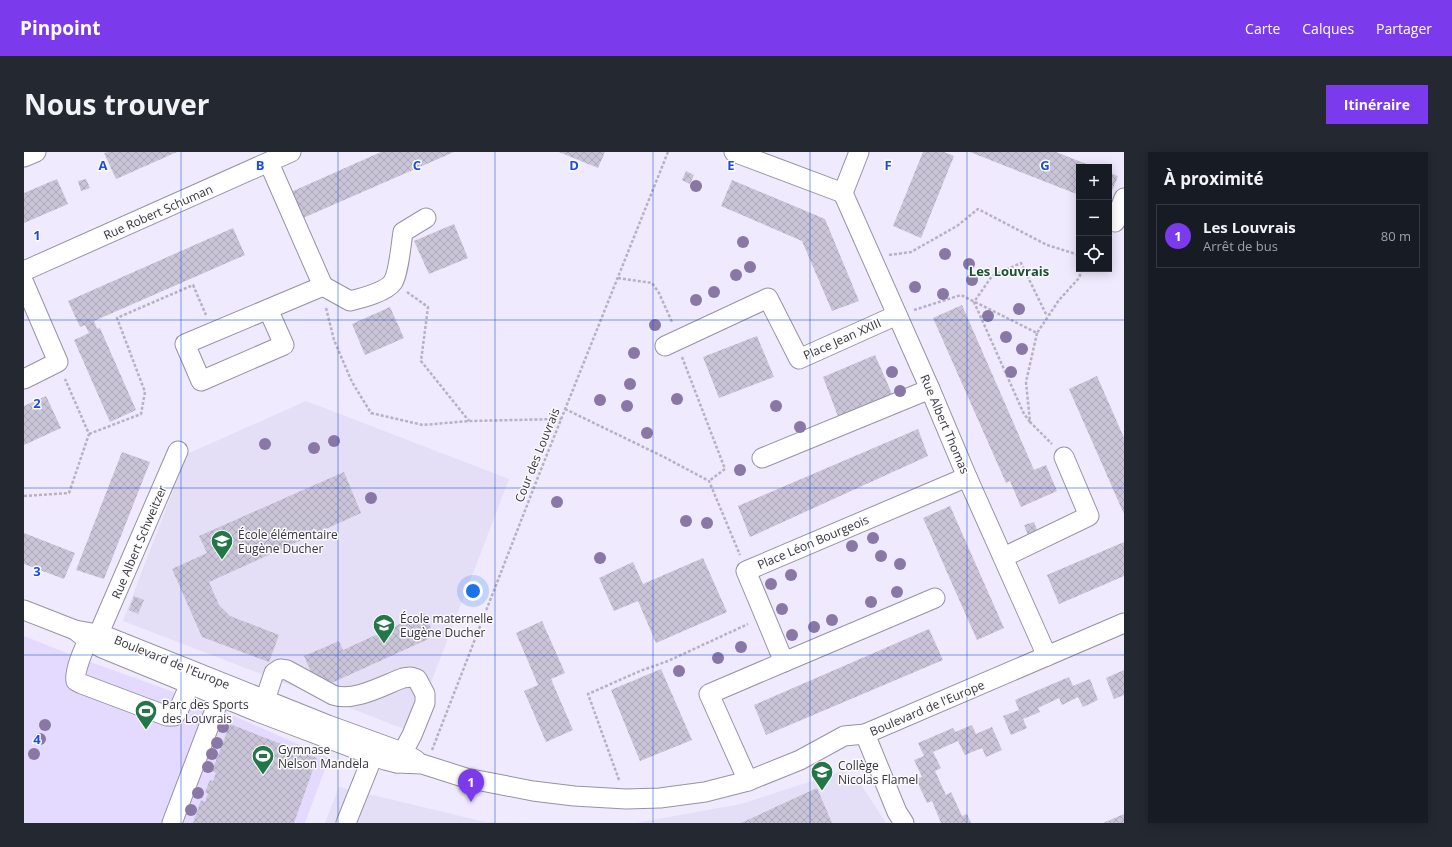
<!DOCTYPE html>
<html lang="fr">
<meta charset="utf-8">
<style>
:root{--surface:#171b24;--page:#242831;--text:#f1f3f6;--muted:#9ea1a6;--line:#363941;--accent:#7c3aed}
body{margin:0;font-family:"Open Sans",sans-serif;background:var(--page);color:var(--text)}
.controls{position:absolute;right:12px;top:12px;display:grid;overflow:hidden;border-radius:0px;box-shadow:0 2px 10px #0003}
.controls button{width:36px;height:36px;display:grid;place-items:center;padding:0;border:0;border-bottom:1px solid var(--line);background:var(--surface);color:var(--text);font:20px sans-serif}
.you{position:absolute;left:449px;top:439px;width:14px;height:14px;margin:-10px;border:3px solid #fff;border-radius:50%;background:#1a73e8;box-shadow:0 0 0 6px #1a73e833}
.badge{display:grid;place-items:center;width:26px;height:26px;border-radius:50%;background:var(--accent);color:#fff;font-size:13px;font-weight:700}
.pin{position:absolute;translate:-50% -33px;filter:drop-shadow(0 1px 2px #0008)}
.pin::after{content:'';position:absolute;top:21px;width:14px;height:12px;background:inherit;clip-path:polygon(0 0,100% 0,50% 100%)}
.list{margin:0;padding:0;list-style:none}
h2{display:flex;justify-content:space-between;align-items:center;height:52px;margin:0;padding:0 16px;font-size:17px}
h2 small{font-size:13px;font-weight:400;color:var(--muted)}
.list li{display:grid;grid-template-columns:26px 1fr auto;gap:12px;align-items:center;box-sizing:border-box;height:64px;margin:0 8px 8px;padding:0 8px;border:1px solid var(--line);border-radius:0px}
.list b{display:block;font-size:15px;white-space:nowrap}
.list p{margin:0;font-size:13px;white-space:nowrap;color:var(--muted)}
.list em{font-size:13px;font-style:normal;color:var(--muted)}
.icon{flex:none;width:22px;height:22px;fill:none;stroke:currentColor;stroke-width:2;stroke-linecap:round;stroke-linejoin:round}
.map{position:relative;flex:none;width:1100px;height:671px;overflow:hidden;border-radius:0px}
header{display:flex;align-items:center;gap:24px;box-sizing:border-box;height:56px;padding:0 20px;background:var(--accent);color:#fff}
header strong{font-size:19px}
nav{display:flex;gap:22px;margin-inline-start:auto;font-size:14px}
.intro{display:flex;align-items:center;justify-content:space-between;box-sizing:border-box;height:96px;padding:0 24px}
h1{margin:0;font-size:28px}
.button{padding:10px 18px;border-radius:0px;background:var(--accent);color:#fff;font-size:14px;font-weight:700}
main{display:flex;gap:24px;padding:0 24px}
aside{flex:1;background:var(--surface);border-radius:0px;box-shadow:0 2px 10px #0003}
.map>svg:first-child{display:block}
.built{fill:#e4def7}
.green{fill:#e4d9fe}
.building{fill:url(#building-cross-hatch)}
.lines{fill:none;stroke-linecap:round;stroke-linejoin:round}
.minor-casing{stroke:#9792a3;stroke-width:21}
.path{stroke:#b6b2c1;stroke-width:2.5;stroke-dasharray:3 2;stroke-linecap:butt}
.minor{stroke:#fff;stroke-width:19}
.tree{fill:#8977a5}
.grid{fill:none;stroke:#1d4ed8;stroke-width:1;stroke-opacity:0.55}
.labels{text-anchor:middle;dominant-baseline:central;stroke-width:3;stroke-linejoin:round;paint-order:stroke}
.street-label{font-size:12px;fill:#37353c;stroke:#fbfafd}
.poi-label{font-size:12px;fill:#37353c;stroke:#fbfafd;text-anchor:start}
.neighbourhood-label{font-size:13px;font-weight:bold;fill:#1a5131;stroke:#fbfafd}
.grid-label{font-size:13px;text-anchor:middle;font-weight:bold;fill:#1d4ed8;stroke:#fbfafd;stroke-width:3;stroke-linejoin:round;paint-order:stroke}
</style>
<header>
<strong>Pinpoint</strong>
<nav><a>Carte</a><a>Calques</a><a>Partager</a></nav>
</header>
<div class="intro"><h1>Nous trouver</h1><a class="button">Itinéraire</a></div>
<main>
<div class="map">
<svg width="1100" height="671" viewBox="0 0 1100 671">
<defs>
<pattern id="building-cross-hatch" width="8" height="8" patternUnits="userSpaceOnUse"><rect width="8" height="8" fill="#c9c4d7"/><path d="M0 0l8 8M0 8l8-8" fill="none" stroke="#ada9b9"/></pattern>
</defs>
<rect width="100%" height="100%" fill="#efeafd"/>
<!-- built -->
<g class="built">
<path d="M282,249L485,327L388,580L99,469L163,302Z"/>
<path d="M819,619L834,628L862,671H612L717,652Z"/>
<path d="M315,635L461,670L513,671H301Z"/>
</g>
<!-- green -->
<path class="green" d="M0,484L55,506L183,552L305,606L281,671H0Z"/>
<!-- building -->
<g class="building">
<path d="M84,0H153L92,27L80,1Z"/>
<path d="M357,0H430L279,66L267,40Z"/>
<path d="M535,0H581L574,16Z"/>
<path d="M899,0H920L930,4L897,86L869,74Z"/>
<path d="M946,0H1032L1070,15H1055V43Z"/>
<path d="M662,19L670,23L666,32L658,28Z"/>
<path d="M1085,21L1094,24L1085,46Z"/>
<path d="M33,27L44,52L0,71V41Z"/>
<path d="M62,27L66,36L57,39L54,29Z"/>
<path d="M708,28L801,67L835,149L808,159L778,89L697,54Z"/>
<path d="M430,72L444,106L405,122L390,89Z"/>
<path d="M209,76L221,103L70,169L73,177L76,176L112,258L86,270L50,188L65,181L61,173L56,175L44,149Z"/>
<path d="M938,153L1010,318L1022,313L1033,339L997,355L986,329L982,331L909,166Z"/>
<path d="M366,155L380,186L341,203L328,172Z"/>
<path d="M733,184L750,225L695,246L679,205Z"/>
<path d="M851,203L869,244L815,267L799,225Z"/>
<path d="M1073,224L1100,286V362L1045,237Z"/>
<path d="M22,244L37,276L0,293V254Z"/>
<path d="M894,277L904,304L726,385L714,354Z"/>
<path d="M98,300L126,310L80,427L52,418Z"/>
<path d="M320,320L337,361L185,430L195,453L206,464L255,483L245,510L178,485L148,417L183,401L175,384Z"/>
<path d="M926,354L980,476L953,488L899,366Z"/>
<path d="M1010,370L1014,380L1004,383L1000,373Z"/>
<path d="M0,381L51,401L40,427L0,412Z"/>
<path d="M1100,390V424L1035,452L1023,423Z"/>
<path d="M679,406L703,460L632,491L614,449L590,459L575,426L609,410L619,432Z"/>
<path d="M110,444L120,448L114,462L105,458Z"/>
<path d="M400,461L411,484L303,533L299,525L291,529L280,504L315,489L319,498Z"/>
<path d="M518,469L541,521L527,527L549,578L522,590L500,539L514,533L492,481Z"/>
<path d="M905,477L919,508L742,583L730,553Z"/>
<path d="M637,517L668,588L616,609L587,538Z"/>
<path d="M1100,518V543L1090,547L1082,526Z"/>
<path d="M1045,525L1049,534L1066,527L1074,548L1059,555L1054,545L1038,553L1035,546L1014,556L1016,560L999,567L1003,576L987,583L979,564L995,558L991,548Z"/>
<path d="M206,572L293,606L270,671H169L177,648L181,650L184,642L181,640L186,628L189,629L192,621L188,619Z"/>
<path d="M948,573L952,582L968,575L978,598L962,605L958,596L941,603L934,589L909,600L917,616L911,619L922,643L927,640L938,664L943,662L947,671H917L908,649L903,651L892,627L898,625L890,608L900,604L894,591L929,576L931,580Z"/>
<path d="M793,636L808,671H717Z"/>
<path d="M1100,662V671H1079Z"/>
</g>
<g class="lines">
<!-- minor casing -->
<g class="minor-casing">
<g id="minor">
<path d="M710,0L819,41L835,0"/>
<path d="M0,5L12,0"/>
<path d="M819,41L906,237L943,325L1023,504"/>
<path d="M1091,70L1100,46"/>
<path d="M0,119L267,0"/>
<path d="M0,131L34,210L0,227"/>
<path d="M299,134L326,149C338,146 362,140 369,130C375,120 377,92 379,80L402,66"/>
<path d="M244,157L260,193L177,229L161,192L299,134L245,11"/>
<path d="M641,194L744,146L775,207L873,163"/>
<path d="M154,299L75,481C72,484 67,486 65,489C59,496 50,521 52,529L58,532L143,564H150L154,559L171,521"/>
<path d="M738,306L906,237"/>
<path d="M980,405L1065,364L1040,305"/>
<path d="M911,446L760,510L722,419L943,325"/>
<path d="M0,458L51,478L79,483L304,573L378,600L392,608"/>
<path d="M51,478L65,489L78,496L234,560L361,608L373,611L398,612L442,626L509,639L550,644L602,647L636,646L681,640L724,629L776,608L820,584L841,582L1100,471"/>
<path d="M241,548L250,521L256,517L263,518L309,543C330,550 358,534 379,526L387,525L393,527L401,542V551L388,583L373,611"/>
<path d="M841,582L873,660L880,671"/>
<path d="M724,629L685,542L760,510"/>
<path d="M148,671L196,545"/>
<path d="M322,671L349,604L352,591"/>
</g>
</g>
<!-- path -->
<g class="path">
<path d="M865,103L887,100L933,74L954,57L1023,93L1055,103"/>
<path d="M594,126L628,131L635,141L648,170"/>
<path d="M383,140L404,155L397,209L445,269"/>
<path d="M302,156L310,188L328,230L347,261L399,273L445,269L537,267"/>
<path d="M890,158L937,143L1013,181L1035,148L1055,126L1058,117"/>
<path d="M1013,181L1002,230L1006,270L1028,292"/>
<path d="M658,205L701,317L685,329"/>
<path d="M541,257L640,305L685,329L716,403"/>
<path d="M1006,270L1000,262L950,150L968,124L997,111L1023,164"/>
<path d="M65,282L117,262L121,240L93,166L169,133L182,163"/>
<path d="M0,344L45,341L65,282L41,227"/>
<path d="M408,598L514,325L644,0"/>
<path d="M595,628L564,542L616,519L644,509L724,472"/>
</g>
<!-- minor -->
<use href="#minor" class="minor"/>
</g>
<!-- trees -->
<g class="tree">
<circle cx="672" cy="34" r="6"/>
<circle cx="719" cy="90" r="6"/>
<circle cx="921" cy="102" r="6"/>
<circle cx="945" cy="112" r="6"/>
<circle cx="726" cy="115" r="6"/>
<circle cx="712" cy="123" r="6"/>
<circle cx="948" cy="128" r="6"/>
<circle cx="891" cy="135" r="6"/>
<circle cx="690" cy="140" r="6"/>
<circle cx="919" cy="142" r="6"/>
<circle cx="672" cy="148" r="6"/>
<circle cx="995" cy="157" r="6"/>
<circle cx="964" cy="164" r="6"/>
<circle cx="631" cy="173" r="6"/>
<circle cx="982" cy="185" r="6"/>
<circle cx="998" cy="197" r="6"/>
<circle cx="610" cy="201" r="6"/>
<circle cx="868" cy="220" r="6"/>
<circle cx="987" cy="220" r="6"/>
<circle cx="606" cy="232" r="6"/>
<circle cx="876" cy="239" r="6"/>
<circle cx="653" cy="247" r="6"/>
<circle cx="576" cy="248" r="6"/>
<circle cx="603" cy="254" r="6"/>
<circle cx="752" cy="254" r="6"/>
<circle cx="776" cy="275" r="6"/>
<circle cx="623" cy="281" r="6"/>
<circle cx="310" cy="289" r="6"/>
<circle cx="241" cy="292" r="6"/>
<circle cx="290" cy="296" r="6"/>
<circle cx="716" cy="318" r="6"/>
<circle cx="347" cy="346" r="6"/>
<circle cx="533" cy="350" r="6"/>
<circle cx="662" cy="369" r="6"/>
<circle cx="683" cy="371" r="6"/>
<circle cx="849" cy="386" r="6"/>
<circle cx="828" cy="394" r="6"/>
<circle cx="857" cy="404" r="6"/>
<circle cx="576" cy="406" r="6"/>
<circle cx="876" cy="412" r="6"/>
<circle cx="767" cy="423" r="6"/>
<circle cx="747" cy="432" r="6"/>
<circle cx="873" cy="440" r="6"/>
<circle cx="847" cy="450" r="6"/>
<circle cx="758" cy="457" r="6"/>
<circle cx="808" cy="468" r="6"/>
<circle cx="790" cy="475" r="6"/>
<circle cx="768" cy="483" r="6"/>
<circle cx="717" cy="495" r="6"/>
<circle cx="694" cy="506" r="6"/>
<circle cx="655" cy="519" r="6"/>
<circle cx="21" cy="573" r="6"/>
<circle cx="199" cy="575" r="6"/>
<circle cx="16" cy="587" r="6"/>
<circle cx="193" cy="591" r="6"/>
<circle cx="10" cy="602" r="6"/>
<circle cx="188" cy="602" r="6"/>
<circle cx="184" cy="615" r="6"/>
<circle cx="174" cy="641" r="6"/>
<circle cx="167" cy="658" r="6"/>
</g>
<!-- grid -->
<path class="grid" d="M157,0V671M314,0V671M471,0V671M629,0V671M786,0V671M943,0V671M0,168H1100M0,336H1100M0,503H1100"/>
<!-- icons -->
<defs>
<g id="school-pin" transform="scale(1.15)"><path d="M0 17L-7.5 6A9.5 9.5 0 1 1 7.5 6Z" fill="#237647" stroke="#fbfafd"/><path d="M0-5L7-2L0 1L-7-2ZM-4 1L0 2.5L4 1V4Q0 6-4 4Z" fill="#fff"/></g>
<g id="stadium-pin" transform="scale(1.15)"><path d="M0 17L-7.5 6A9.5 9.5 0 1 1 7.5 6Z" fill="#237647" stroke="#fbfafd"/><path d="M0-5a6.5 5 0 1 0 0 10a6.5 5 0 1 0 0-10ZM-3.5-1.8h7v3.6h-7Z" fill="#fff"/></g>
</defs>
<g fill-rule="evenodd">
<use href="#school-pin" x="198" y="389"/>
<use href="#school-pin" x="360" y="473"/>
<use href="#stadium-pin" x="122" y="559"/>
<use href="#stadium-pin" x="239" y="604"/>
<use href="#school-pin" x="798" y="620"/>
</g>
<g class="labels">
<!-- street labels -->
<g class="street-label">
<text transform="translate(134 60) rotate(-24)">Rue Robert Schuman</text>
<text transform="translate(818 187) rotate(-24)">Place Jean XXIII</text>
<text transform="translate(921 272) rotate(67)">Rue Albert Thomas</text>
<text transform="translate(513 303) rotate(-68)">Cour des Louvrais</text>
<text transform="translate(115 390) rotate(-67)">Rue Albert Schweitzer</text>
<text transform="translate(789 390) rotate(-23)">Place Léon Bourgeois</text>
<text transform="translate(148 510) rotate(22)">Boulevard de l'Europe</text>
<text transform="translate(903 556) rotate(-23)">Boulevard de l'Europe</text>
</g>
<!-- poi labels -->
<g class="poi-label">
<text x="214" y="382">École élémentaire<tspan x="214" dy="14">Eugène Ducher</tspan></text>
<text x="376" y="466">École maternelle<tspan x="376" dy="14">Eugène Ducher</tspan></text>
<text x="138" y="552">Parc des Sports<tspan x="138" dy="14">des Louvrais</tspan></text>
<text x="254" y="597">Gymnase<tspan x="254" dy="14">Nelson Mandela</tspan></text>
<text x="814" y="613">Collège<tspan x="814" dy="14">Nicolas Flamel</tspan></text>
</g>
<!-- neighbourhood labels -->
<g class="neighbourhood-label">
<text x="985" y="119">Les Louvrais</text>
</g>
</g>
<g class="grid-label">
<text x="79" y="18">A</text>
<text x="236" y="18">B</text>
<text x="393" y="18">C</text>
<text x="550" y="18">D</text>
<text x="707" y="18">E</text>
<text x="864" y="18">F</text>
<text x="1021" y="18">G</text>
<text x="13" y="88">1</text>
<text x="13" y="256">2</text>
<text x="13" y="424">3</text>
<text x="13" y="592">4</text>
</g>
</svg>
<div class="controls">
<button>+</button>
<button>−</button>
<button><svg class="icon" aria-label="locate" viewBox="0 0 24 24"><circle cx="12" cy="12" r="6"/><path d="M12 2v4M12 18v4M2 12h4M18 12h4"/></svg></button>
</div>
<div class="you"></div>
<div class="pin badge" style="left:447px;top:650px">1</div>
</div>
<aside>
<h2>À proximité<small></small></h2>
<ul class="list">
<li><span class="badge">1</span><div><b>Les Louvrais</b><p>Arrêt de bus</p></div><em>80 m</em></li>
</ul>
</aside>
</main>
